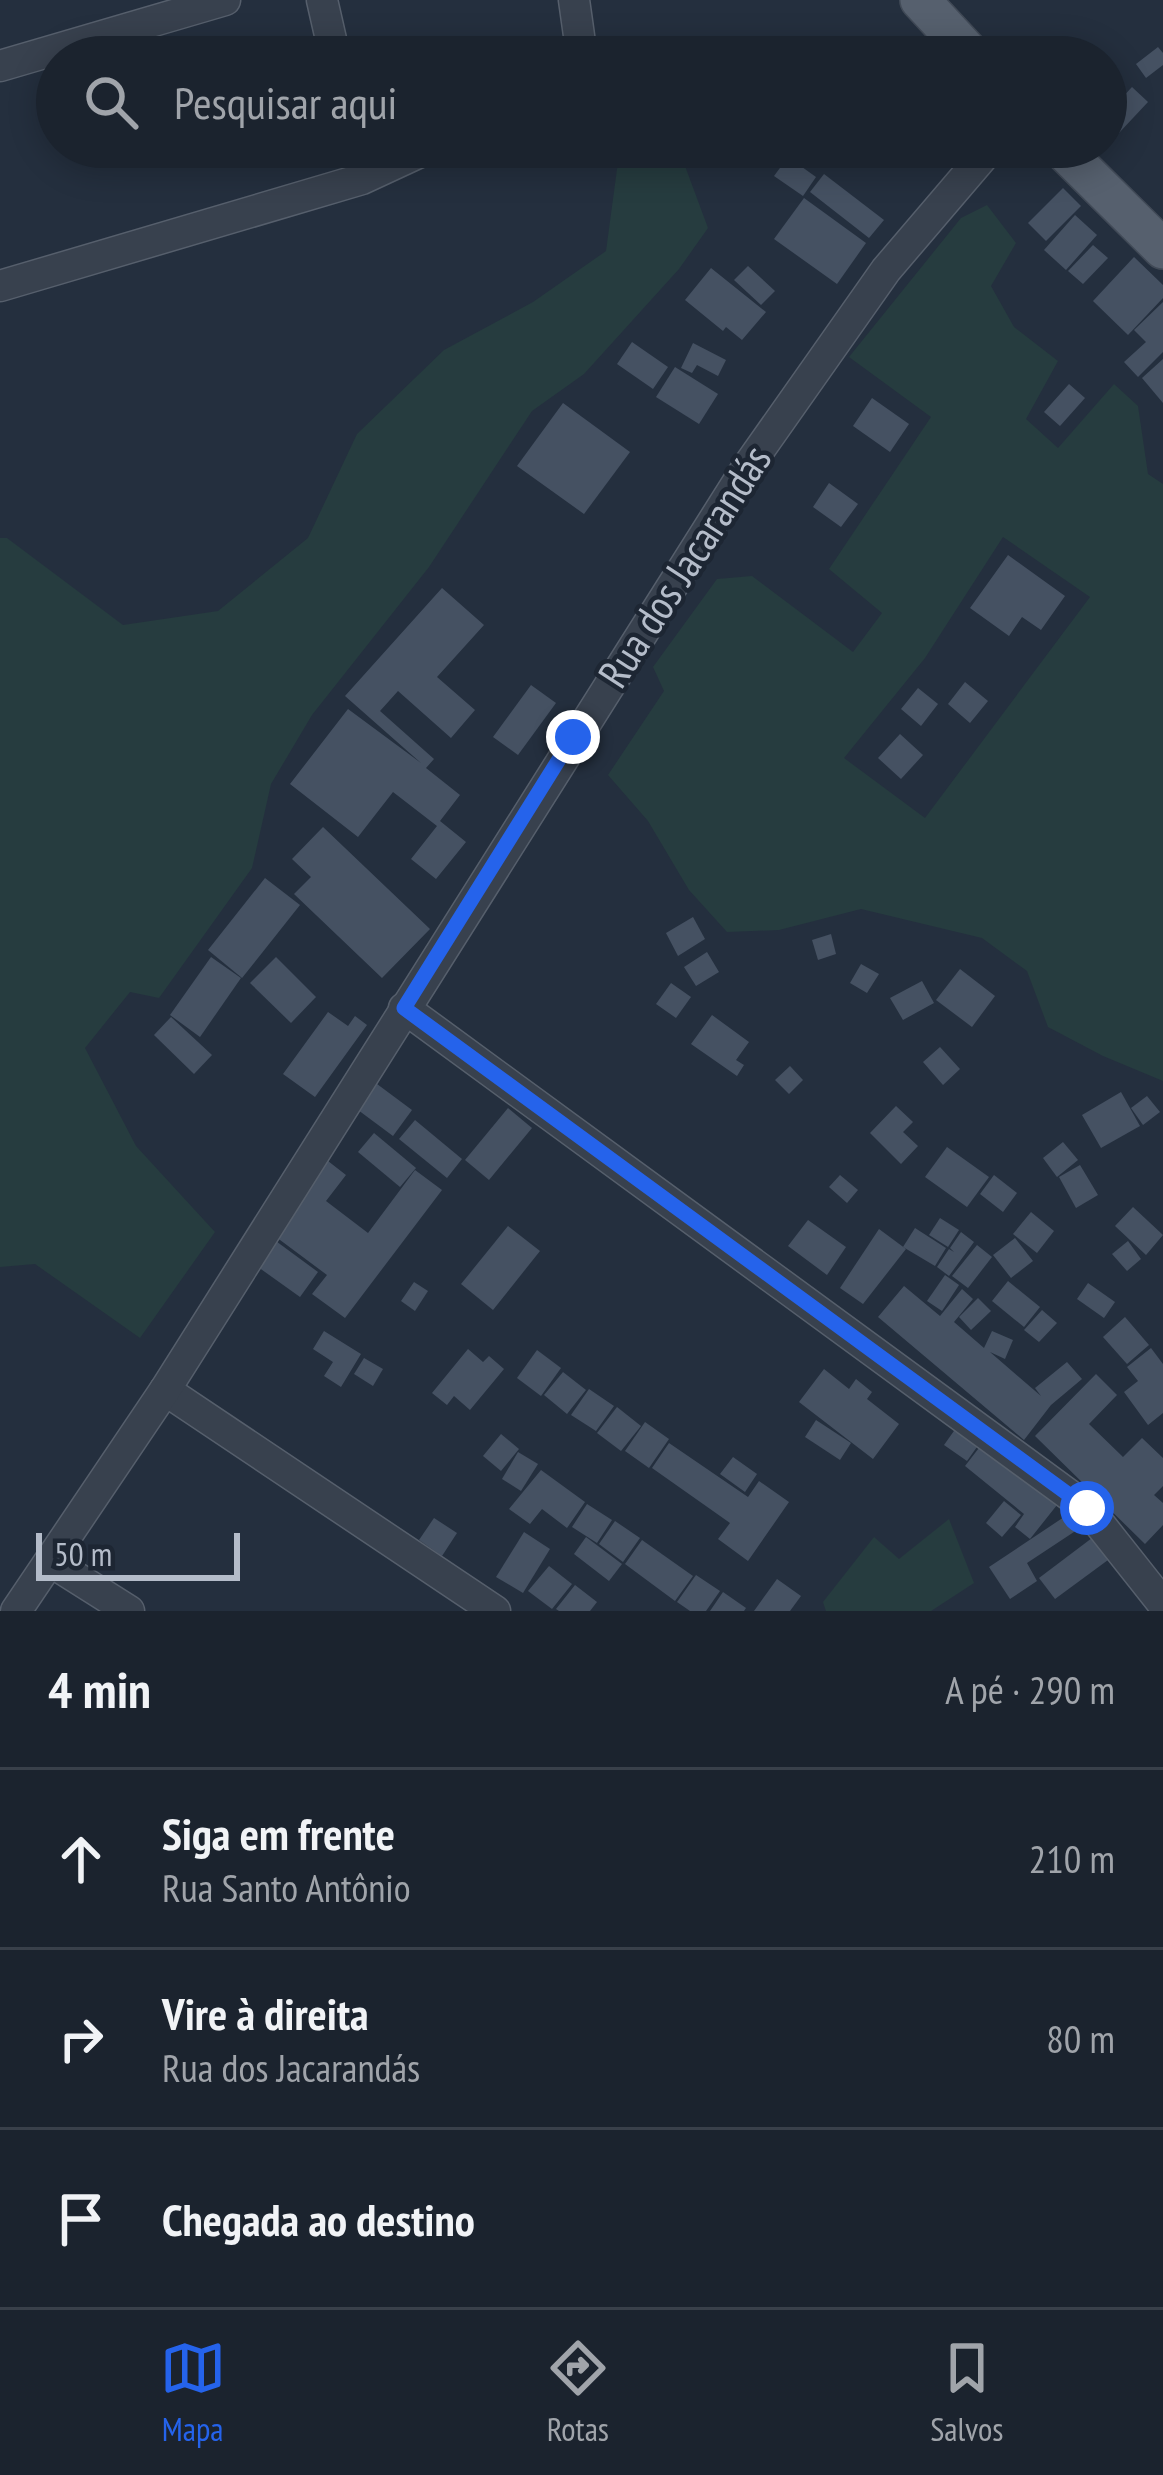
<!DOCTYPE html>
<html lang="pt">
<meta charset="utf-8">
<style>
:root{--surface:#1b232e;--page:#282f3a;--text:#f1f3f6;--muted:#a0a4aa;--line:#39404a;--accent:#2563eb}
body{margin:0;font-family:"PT Sans Narrow",sans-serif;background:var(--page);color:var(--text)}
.scale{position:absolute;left:36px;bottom:30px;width:204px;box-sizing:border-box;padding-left:12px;border:6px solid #b4bcc9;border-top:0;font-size:33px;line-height:42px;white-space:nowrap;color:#b4bcc9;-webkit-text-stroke:9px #1d2633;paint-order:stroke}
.stop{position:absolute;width:36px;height:36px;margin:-27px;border:9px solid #2563eb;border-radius:50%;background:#fff}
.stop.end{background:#2563eb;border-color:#fff;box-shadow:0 3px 12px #0008}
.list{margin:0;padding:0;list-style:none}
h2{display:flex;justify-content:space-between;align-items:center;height:156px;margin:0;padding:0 48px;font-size:51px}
h2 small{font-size:39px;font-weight:400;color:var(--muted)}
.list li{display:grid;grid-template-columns:78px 1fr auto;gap:36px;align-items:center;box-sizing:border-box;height:180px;padding:0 48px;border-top:3px solid var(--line)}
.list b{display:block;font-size:45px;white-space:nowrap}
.list p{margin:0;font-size:39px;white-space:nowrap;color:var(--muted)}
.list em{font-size:39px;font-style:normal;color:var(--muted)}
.icon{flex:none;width:66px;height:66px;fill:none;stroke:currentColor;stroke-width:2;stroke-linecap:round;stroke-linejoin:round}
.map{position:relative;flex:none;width:1163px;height:1611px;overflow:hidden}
.search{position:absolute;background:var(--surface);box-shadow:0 6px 30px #0003;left:36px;right:36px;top:36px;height:132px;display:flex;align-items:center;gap:30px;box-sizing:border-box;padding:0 42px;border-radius:66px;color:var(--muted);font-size:45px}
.sheet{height:696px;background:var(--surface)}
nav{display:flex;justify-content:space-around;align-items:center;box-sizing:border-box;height:168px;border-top:3px solid var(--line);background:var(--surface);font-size:33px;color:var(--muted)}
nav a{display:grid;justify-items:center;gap:6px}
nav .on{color:var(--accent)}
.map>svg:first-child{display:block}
.green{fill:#263c3f;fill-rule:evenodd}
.building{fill:#455162}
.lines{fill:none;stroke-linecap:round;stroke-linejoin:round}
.minor-casing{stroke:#565f6c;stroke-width:33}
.major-casing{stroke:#414a57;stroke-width:42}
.minor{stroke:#38414e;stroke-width:30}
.major{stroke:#56606e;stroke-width:39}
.route{stroke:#2563eb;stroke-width:15}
.labels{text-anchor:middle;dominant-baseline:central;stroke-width:9;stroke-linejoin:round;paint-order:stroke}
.street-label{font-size:42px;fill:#b4bcc9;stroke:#1d2633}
</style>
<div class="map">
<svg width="1163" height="1611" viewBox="0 0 1163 1611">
<rect width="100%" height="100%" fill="#242f3e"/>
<!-- green -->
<g class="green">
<path d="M620,147H678L708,228L679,269L584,374L532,411L429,567L312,715L271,784L252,868L159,998L130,992L85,1048L136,1146L215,1232L140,1338L35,1264L0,1267V538H7L123,625L218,611L308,538L357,434L444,350L533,302L606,251Z"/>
<path d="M987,205L1016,243L991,286L1014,327L1058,361L1026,419L1058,448L1114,384L1138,406L1148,474L1163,484V1081L1103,1056L1048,1027L1027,971L982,938L861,909L779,930L727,932L689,890L648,821L608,775L664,691L653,667L717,579L752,576L853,652L882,613L829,569L931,417L849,357L961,218ZM1003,537L1090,597L925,818L844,758L925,658Z"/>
<path d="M949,1519L974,1583L931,1611H826L823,1602L874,1537L899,1559Z"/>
</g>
<!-- building -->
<g class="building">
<path d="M1158,47L1163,53V65L1146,78L1136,64Z"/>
<path d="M1132,87L1148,102L1118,134L1106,122V115Z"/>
<path d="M788,157L816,177L803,196L774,176Z"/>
<path d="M824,174L884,220L869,238L810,192Z"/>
<path d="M1063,188L1081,206L1046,241L1028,223Z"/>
<path d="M804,198L866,243L837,284L774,239Z"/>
<path d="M1075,215L1097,235L1066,270L1044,250Z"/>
<path d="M1093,245L1108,258L1083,284L1068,271Z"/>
<path d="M1134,257L1163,285V298L1128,335L1093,301Z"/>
<path d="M748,266L775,291L761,305L734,280Z"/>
<path d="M711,268L766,312L742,340L726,327L723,331L685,300Z"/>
<path d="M1163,302V352L1138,377L1124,362L1146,342L1134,330Z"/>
<path d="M632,342L668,367L653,389L617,364Z"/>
<path d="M693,343L726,360L718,376L697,365L692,373L681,368Z"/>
<path d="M1163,359V403L1142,378Z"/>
<path d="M675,367L718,394L699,424L656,397Z"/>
<path d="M1069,384L1085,398L1060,426L1044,412Z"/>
<path d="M872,398L909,424L890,452L853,426Z"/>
<path d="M563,403L630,452L584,514L517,466Z"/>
<path d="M829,483L858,504L841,527L813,507Z"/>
<path d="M1008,555L1065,596L1041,630L1022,617L1009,636L970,608Z"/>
<path d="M442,588L484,625L437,677L475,710L451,738L398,691L380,711L434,759L426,768L460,795L440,821L466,842L436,879L411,859L437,826L393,792L358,837L290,784L348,709L421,763L345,696Z"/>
<path d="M965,682L988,701L970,723L948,704Z"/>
<path d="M531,685L556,703L518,755L493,737Z"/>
<path d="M918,688L938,704L921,726L901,709Z"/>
<path d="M900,734L923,755L901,779L878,758Z"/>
<path d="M323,827L430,929L382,978L294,894L311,877L292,859Z"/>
<path d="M265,878L300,905L242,978L208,950Z"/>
<path d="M693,917L705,939L678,956L666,933Z"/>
<path d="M831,934L836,954L818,960L812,940Z"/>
<path d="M707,952L719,972L696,986L684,967Z"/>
<path d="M211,957L241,978L200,1037L170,1015Z"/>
<path d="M276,957L316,997L291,1023L250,983Z"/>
<path d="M861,964L879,974L867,993L850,983Z"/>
<path d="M960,969L995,996L972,1027L936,1000Z"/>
<path d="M922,981L934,1003L903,1020L890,998Z"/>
<path d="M671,983L691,997L676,1018L656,1004Z"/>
<path d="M328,1012L348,1026L355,1016L367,1025L315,1097L283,1074Z"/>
<path d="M712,1015L749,1042L736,1060L744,1065L737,1076L691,1044Z"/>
<path d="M171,1017L212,1055L194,1074L154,1035Z"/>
<path d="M940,1047L960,1069L943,1085L923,1062Z"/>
<path d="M790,1066L803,1080L789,1094L775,1080Z"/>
<path d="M377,1084L412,1110L393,1136L358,1110Z"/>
<path d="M1121,1092L1140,1126L1101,1148L1082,1115Z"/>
<path d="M1147,1096L1160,1112L1143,1125L1131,1108Z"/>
<path d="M896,1106L913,1122L903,1132L918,1146L901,1164L870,1133Z"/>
<path d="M508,1108L532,1128L489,1180L465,1160Z"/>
<path d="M415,1120L462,1159L447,1178L399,1139Z"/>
<path d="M374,1133L416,1168L400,1187L358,1152Z"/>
<path d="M1063,1142L1078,1160L1057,1177L1043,1158Z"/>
<path d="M947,1147L989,1177L967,1207L925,1177Z"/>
<path d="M328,1161L346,1175L326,1201L368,1233L415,1170L442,1190L345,1318L312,1294L327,1275L272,1234Z"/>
<path d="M1080,1165L1098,1195L1076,1208L1059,1177Z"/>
<path d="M840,1175L858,1190L847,1203L829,1187Z"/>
<path d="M994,1175L1017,1193L1003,1212L980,1194Z"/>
<path d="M1133,1207L1163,1235L1146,1255L1115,1226Z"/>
<path d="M1031,1212L1054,1231L1037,1253L1013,1234Z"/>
<path d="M940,1218L959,1230L948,1247L929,1235Z"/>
<path d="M808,1220L846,1247L827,1275L788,1246Z"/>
<path d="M508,1226L540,1251L493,1310L461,1284Z"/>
<path d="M915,1228L946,1248L935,1266L903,1247Z"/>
<path d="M879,1229L906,1249L863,1304L840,1288Z"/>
<path d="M961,1232L974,1242L949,1276L937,1267L949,1249L954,1252L950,1248Z"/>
<path d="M269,1236L318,1272L300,1297L251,1262Z"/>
<path d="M1015,1238L1033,1261L1011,1278L993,1255Z"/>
<path d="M1128,1241L1141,1259L1127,1271L1112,1254Z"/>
<path d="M977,1245L992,1257L968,1288L952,1276Z"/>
<path d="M945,1275L959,1285L942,1311L927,1301Z"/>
<path d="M1008,1281L1040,1307L1024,1327L992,1301Z"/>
<path d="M414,1282L428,1291L415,1311L401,1301Z"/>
<path d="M1088,1283L1115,1302L1104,1318L1077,1299Z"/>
<path d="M904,1286L940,1316L962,1289L973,1299L954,1322L984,1348L992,1331L1013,1340L1005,1359L990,1352L1041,1396L1035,1388L1067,1362L1082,1379L1051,1405L1024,1440L878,1317Z"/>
<path d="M978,1298L991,1311L971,1330L959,1317Z"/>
<path d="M1042,1310L1057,1323L1039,1342L1024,1330Z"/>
<path d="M1125,1317L1149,1345L1127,1364L1103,1337Z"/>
<path d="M324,1331L361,1354L341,1387L324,1376L333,1362L313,1349Z"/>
<path d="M1151,1348L1163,1364V1413L1148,1425L1124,1392L1138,1381L1127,1367Z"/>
<path d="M468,1349L483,1362L489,1356L504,1369L470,1410L454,1396L447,1405L432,1393Z"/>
<path d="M537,1350L561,1368L541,1396L517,1378Z"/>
<path d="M364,1358L383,1369L373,1386L354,1374Z"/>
<path d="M824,1369L849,1389L856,1379L872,1392L867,1399L899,1424L873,1459L799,1402Z"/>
<path d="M563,1372L586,1390L567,1414L544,1395Z"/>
<path d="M1096,1374L1117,1395L1089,1424L1123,1457L1142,1438L1163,1458V1486L1154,1495L1163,1503V1525L1145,1544L1035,1436Z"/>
<path d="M589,1389L614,1406L596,1431L571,1415Z"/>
<path d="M617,1407L641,1426L621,1451L597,1433Z"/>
<path d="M816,1420L851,1443L840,1460L805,1437Z"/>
<path d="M961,1421L984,1437L967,1461L944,1445Z"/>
<path d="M645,1422L669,1439L649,1468L625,1451Z"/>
<path d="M501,1434L519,1449L501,1471L483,1456Z"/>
<path d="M669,1443L748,1497L759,1481L789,1502L748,1561L718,1539L730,1523L652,1468Z"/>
<path d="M982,1444L1057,1505L1030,1539L1015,1527L1024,1514L965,1466Z"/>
<path d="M518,1452L538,1464L521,1491L502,1479Z"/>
<path d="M733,1457L757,1474L745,1492L720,1474Z"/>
<path d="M541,1470L585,1502L567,1528L542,1509L530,1524L509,1509Z"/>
<path d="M1004,1501L1021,1515L1002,1537L986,1523Z"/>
<path d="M587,1504L612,1520L597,1543L572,1527Z"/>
<path d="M1070,1513L1080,1528L1027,1563L1037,1581L1010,1599L989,1567Z"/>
<path d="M434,1518L457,1533L442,1556L419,1540Z"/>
<path d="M615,1521L640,1538L623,1562L599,1544Z"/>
<path d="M524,1532L550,1549L523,1593L496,1577Z"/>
<path d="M586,1537L622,1564L609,1581L574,1554Z"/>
<path d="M1092,1538L1108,1560L1055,1599L1039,1578Z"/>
<path d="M642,1540L693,1576L675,1601L625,1564Z"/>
<path d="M549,1566L572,1584L552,1609L528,1591Z"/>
<path d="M696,1575L720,1591L706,1611H690L677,1602Z"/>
<path d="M777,1579L801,1596L790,1611H754Z"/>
<path d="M575,1585L597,1602L590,1611H559L556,1609Z"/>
<path d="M723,1592L746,1608L744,1611H710Z"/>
</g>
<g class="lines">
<!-- minor casing -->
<g class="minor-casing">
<g id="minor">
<path d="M322,0L335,57"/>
<path d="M574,0L582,57"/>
<path d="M0,66L225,0"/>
<path d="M0,286L362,179L431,147"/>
<path d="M404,1008L1087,1508L1163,1604"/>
<path d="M165,1390L495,1611"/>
<path d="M50,1561L129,1611"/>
<path d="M16,1611L165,1390L748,466L886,270L991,147"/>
</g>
</g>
<!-- major casing -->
<g class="major-casing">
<g id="major">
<path d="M920,0L973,57"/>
<path d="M1060,147L1163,249"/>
</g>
</g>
<!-- minor -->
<use href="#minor" class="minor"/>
<!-- major -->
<use href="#major" class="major"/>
</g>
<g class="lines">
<!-- route -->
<path class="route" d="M573,737L404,1008L1087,1508"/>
</g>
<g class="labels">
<!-- street labels -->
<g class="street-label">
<text transform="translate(684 566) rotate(-57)">Rua dos Jacarandás</text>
</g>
</g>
</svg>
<div class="scale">50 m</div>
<div class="stop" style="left:1087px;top:1508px"></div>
<div class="stop end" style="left:573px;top:737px"></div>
<div class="search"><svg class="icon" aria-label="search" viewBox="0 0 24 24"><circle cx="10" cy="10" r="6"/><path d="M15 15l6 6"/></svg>Pesquisar aqui</div>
</div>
<section class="sheet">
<h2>4 min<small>A pé · 290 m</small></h2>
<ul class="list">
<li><svg class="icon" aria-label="ahead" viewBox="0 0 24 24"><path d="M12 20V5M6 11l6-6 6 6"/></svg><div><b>Siga em frente</b><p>Rua Santo Antônio</p></div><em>210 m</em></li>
<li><svg class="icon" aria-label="right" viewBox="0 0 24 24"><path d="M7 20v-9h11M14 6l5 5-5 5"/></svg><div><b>Vire à direita</b><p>Rua dos Jacarandás</p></div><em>80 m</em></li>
<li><svg class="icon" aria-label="arrive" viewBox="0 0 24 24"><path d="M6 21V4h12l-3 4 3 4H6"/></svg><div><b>Chegada ao destino</b></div></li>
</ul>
</section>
<nav>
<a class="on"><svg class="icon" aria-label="map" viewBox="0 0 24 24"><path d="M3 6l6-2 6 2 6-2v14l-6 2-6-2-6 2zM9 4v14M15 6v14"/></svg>Mapa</a>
<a><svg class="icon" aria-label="directions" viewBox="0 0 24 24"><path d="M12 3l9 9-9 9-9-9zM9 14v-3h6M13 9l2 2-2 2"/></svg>Rotas</a>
<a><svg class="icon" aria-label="saved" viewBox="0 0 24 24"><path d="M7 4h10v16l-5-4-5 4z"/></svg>Salvos</a>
</nav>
